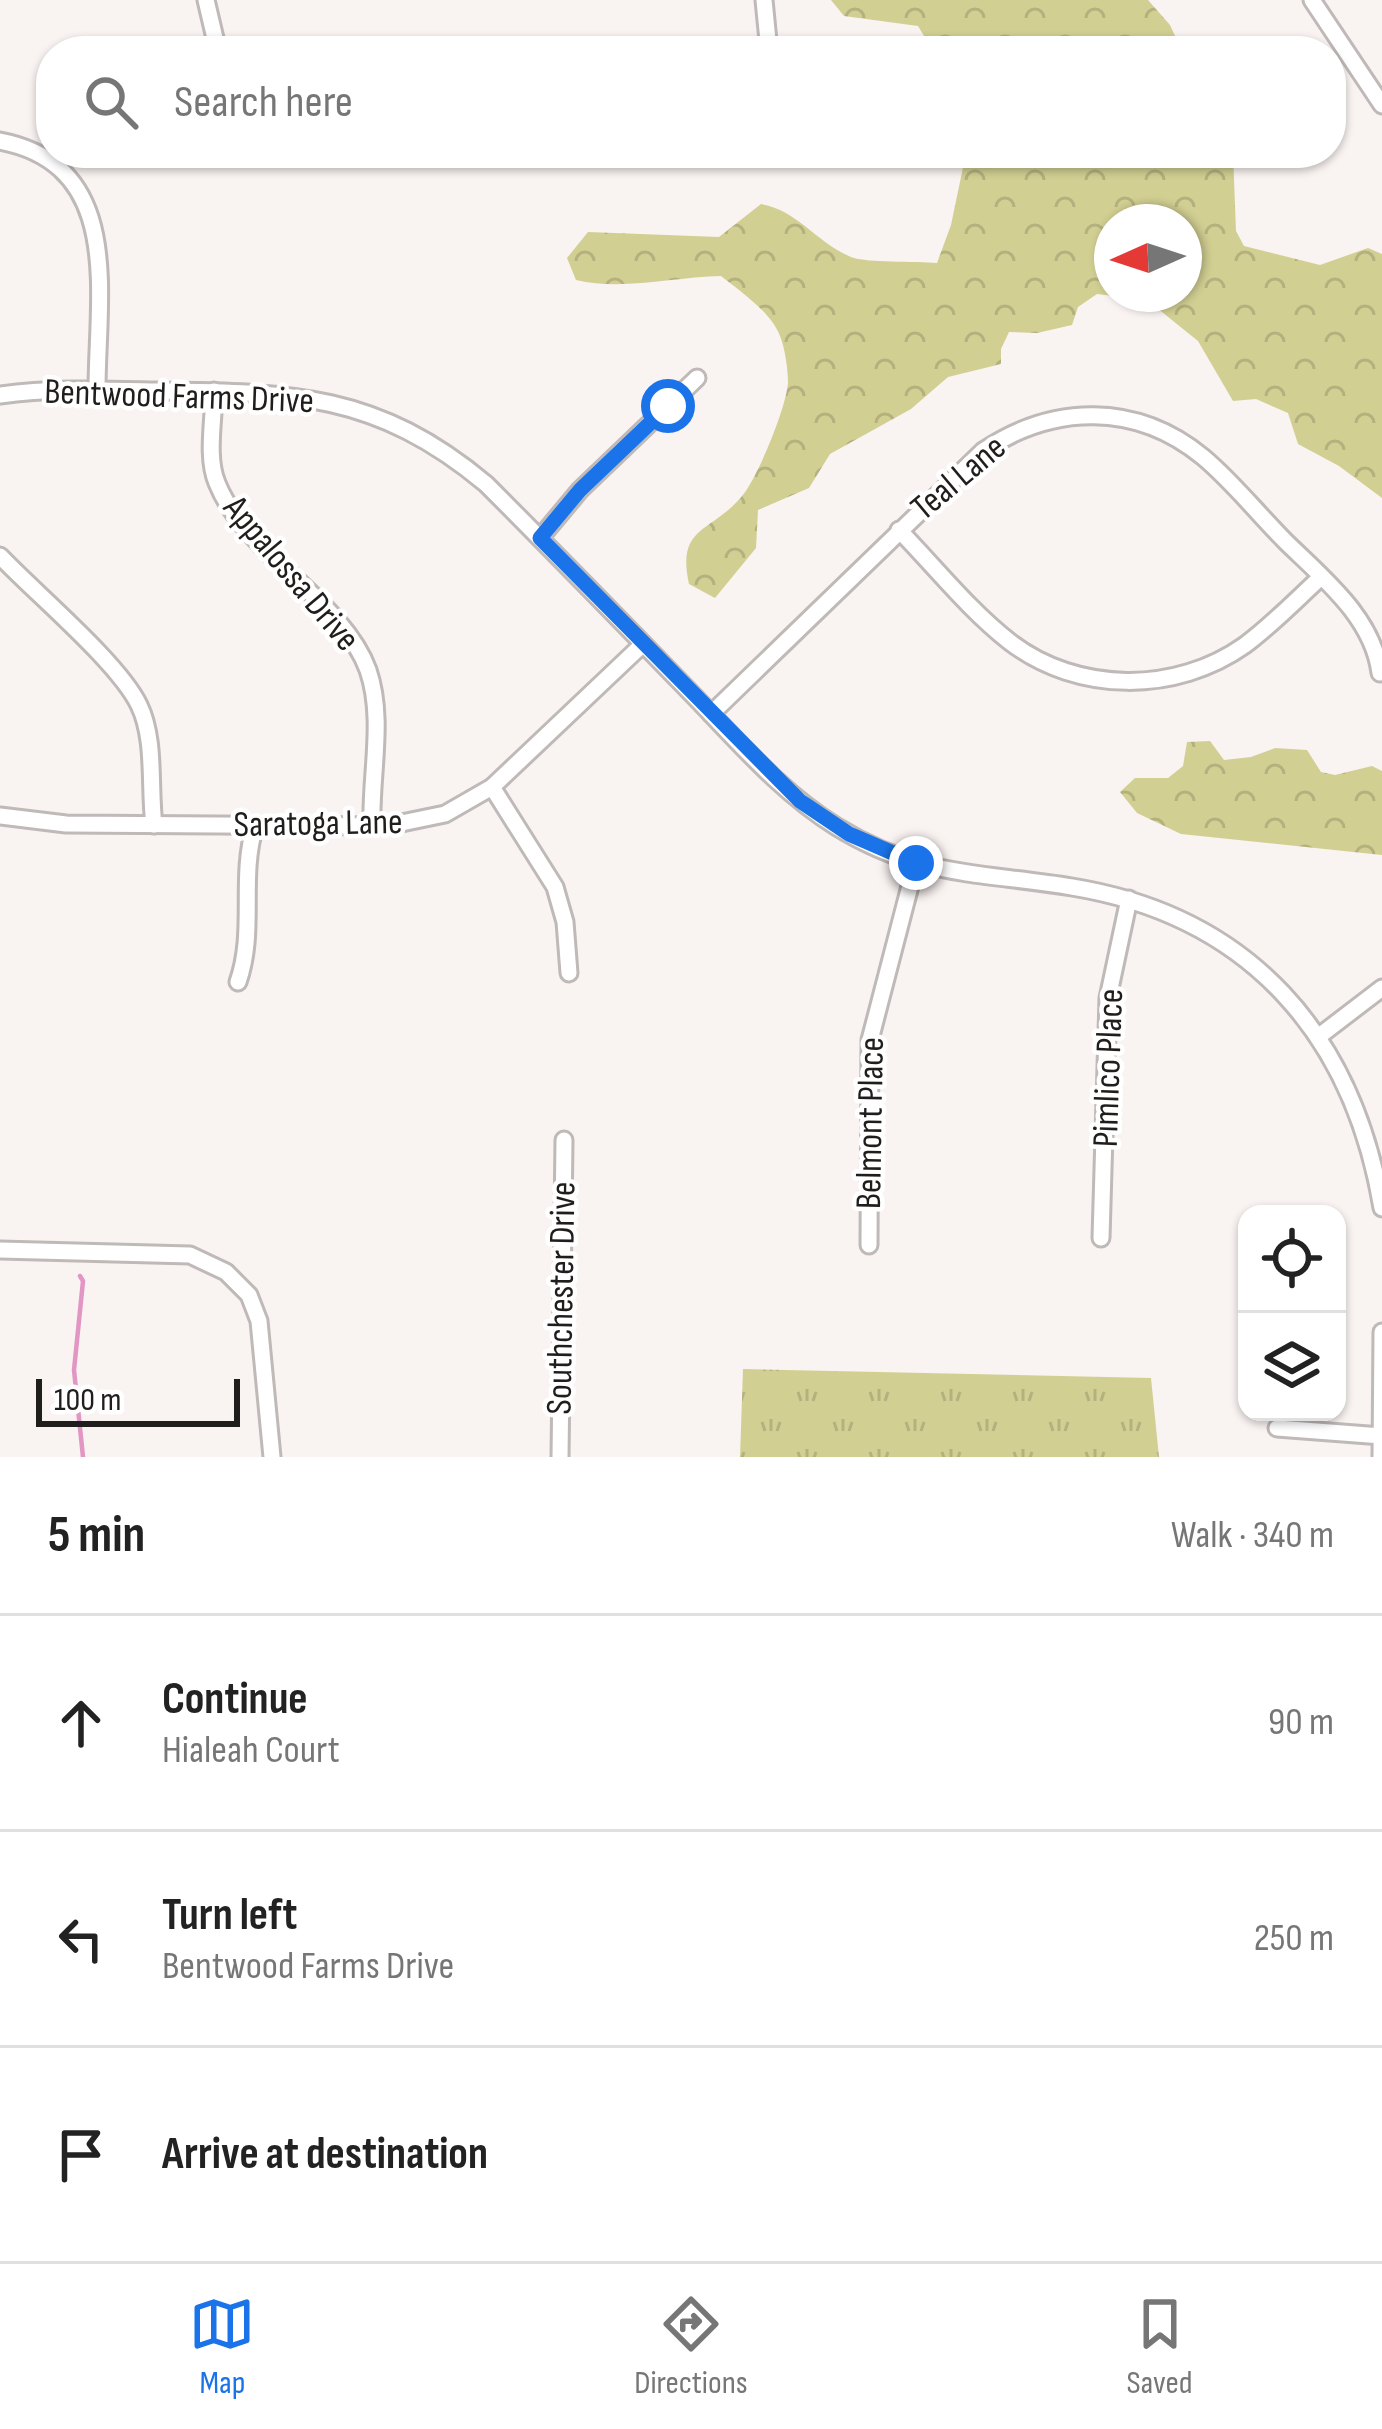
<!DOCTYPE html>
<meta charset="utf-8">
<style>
:root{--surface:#fff;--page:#f2f2f2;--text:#222;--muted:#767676;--line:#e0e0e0;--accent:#1a73e8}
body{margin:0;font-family:"Sofia Sans Condensed",sans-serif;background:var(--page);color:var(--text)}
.controls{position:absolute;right:36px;bottom:36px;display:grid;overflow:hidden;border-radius:24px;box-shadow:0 3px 9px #0004}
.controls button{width:108px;height:108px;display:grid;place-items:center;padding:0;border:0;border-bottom:3px solid var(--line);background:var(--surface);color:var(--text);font:60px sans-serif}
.compass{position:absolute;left:1094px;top:204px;width:108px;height:108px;border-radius:50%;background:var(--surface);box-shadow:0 3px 9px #0004;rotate:267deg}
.scale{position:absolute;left:36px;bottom:30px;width:204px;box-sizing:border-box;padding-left:12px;border:6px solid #201e1d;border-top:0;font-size:33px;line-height:42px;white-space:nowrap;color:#201e1d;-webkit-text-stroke:9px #fff;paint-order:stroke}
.stop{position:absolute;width:36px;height:36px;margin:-27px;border:9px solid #1a73e8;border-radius:50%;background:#fff}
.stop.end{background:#1a73e8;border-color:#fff;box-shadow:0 3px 12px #0008}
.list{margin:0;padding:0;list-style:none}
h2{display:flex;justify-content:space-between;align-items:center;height:156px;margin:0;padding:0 48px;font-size:51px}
h2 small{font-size:39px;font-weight:400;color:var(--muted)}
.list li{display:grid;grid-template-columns:78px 1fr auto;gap:36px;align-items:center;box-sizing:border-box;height:216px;padding:0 48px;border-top:3px solid var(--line)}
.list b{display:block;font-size:45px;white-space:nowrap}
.list p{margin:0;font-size:39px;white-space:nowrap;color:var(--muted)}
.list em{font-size:39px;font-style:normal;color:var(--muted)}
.icon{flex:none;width:66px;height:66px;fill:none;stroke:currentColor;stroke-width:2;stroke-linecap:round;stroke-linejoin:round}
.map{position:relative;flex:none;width:1382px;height:1457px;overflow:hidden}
.search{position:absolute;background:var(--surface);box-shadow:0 3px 9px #0004;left:36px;right:36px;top:36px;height:132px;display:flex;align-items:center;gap:30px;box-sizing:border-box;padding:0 42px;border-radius:48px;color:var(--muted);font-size:45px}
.sheet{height:804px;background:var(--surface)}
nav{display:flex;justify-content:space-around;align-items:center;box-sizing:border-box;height:168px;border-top:3px solid var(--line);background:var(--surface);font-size:33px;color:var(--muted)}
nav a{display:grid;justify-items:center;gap:6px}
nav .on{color:var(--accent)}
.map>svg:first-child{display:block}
.grass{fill:url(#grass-tufts)}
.forest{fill:url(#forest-crowns);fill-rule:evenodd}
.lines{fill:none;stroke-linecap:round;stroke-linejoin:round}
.stream{stroke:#e296c3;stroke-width:4.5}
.minor-casing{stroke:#bfb9b7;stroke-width:21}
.minor{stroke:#fff;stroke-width:15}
.route{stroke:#1a73e8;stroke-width:15}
.labels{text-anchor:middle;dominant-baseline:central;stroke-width:9;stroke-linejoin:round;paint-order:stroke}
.street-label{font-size:36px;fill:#201e1d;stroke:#fff}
</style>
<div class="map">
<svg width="1382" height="1457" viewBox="0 0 1382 1457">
<defs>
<pattern id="grass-tufts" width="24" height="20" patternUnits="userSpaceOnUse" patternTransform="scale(3)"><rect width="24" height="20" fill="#d2cf93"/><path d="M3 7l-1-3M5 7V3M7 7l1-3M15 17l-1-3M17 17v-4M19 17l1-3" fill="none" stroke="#b4b17e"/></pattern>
<pattern id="forest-crowns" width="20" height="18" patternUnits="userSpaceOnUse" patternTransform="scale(3)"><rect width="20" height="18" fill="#d2cf93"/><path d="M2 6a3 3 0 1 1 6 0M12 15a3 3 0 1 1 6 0" fill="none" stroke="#b4b17e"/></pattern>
</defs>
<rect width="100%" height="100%" fill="#f9f3f1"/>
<!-- grass -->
<path class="grass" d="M743,1369L1151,1378L1159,1457H740Z"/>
<!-- forest -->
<g class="forest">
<path d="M831,0H1148L1170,25L1182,51H933L918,26L844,16Z"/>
<path d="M966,153H1233L1236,231L1244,246L1320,265L1368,248L1382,254V498L1339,466L1298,444L1288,413L1256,399L1233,401L1198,341L1147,300L1097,294L1078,307L1072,325L1037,333L1009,332L1001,349V364L948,377L911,409L830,454L809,488L758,510L756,548L715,598L689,584C676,525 712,533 742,496C758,477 786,408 788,383C788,370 785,348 780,336C771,312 741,292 721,276C673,277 622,291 576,280L567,258L588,232L719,237L761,204C797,210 816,242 851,257C865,263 917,261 937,263L951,225ZM1184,222V294H1112V222Z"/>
<path d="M1210,741L1224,760L1251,757L1275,748L1307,750L1321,772L1335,775L1372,766L1382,771V855L1181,834L1137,813L1120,792L1135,778H1168L1183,766L1187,742Z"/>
</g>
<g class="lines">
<!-- stream -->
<path class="stream" d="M80,1276L83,1281L74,1370L83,1457"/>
<!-- minor casing -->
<g class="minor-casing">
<g id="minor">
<path d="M206,0L218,51"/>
<path d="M764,0L769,51"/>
<path d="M1312,0L1382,105"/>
<path d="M0,141C125,165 97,295 97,390"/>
<path d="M835,153H845"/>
<path d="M214,391C214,420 206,457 217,483C245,554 343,600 368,670C385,719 370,776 372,827"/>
<path d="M0,395C52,388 105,390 157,391C292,392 377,393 486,484C555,553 622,622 690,692C736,739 780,792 837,827C920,878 982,872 1072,887C1250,916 1353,1035 1382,1208"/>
<path d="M899,530C935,567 969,610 1010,642C1078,694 1176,694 1245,645C1272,625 1297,599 1321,577"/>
<path d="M540,538L580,490L697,378"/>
<path d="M0,556C36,594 118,662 139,705C156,740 149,787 154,825"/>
<path d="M711,714L983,451C1053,404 1136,402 1203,457C1233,482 1258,514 1286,542C1324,579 1373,618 1380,673"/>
<path d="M492,787L555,887L565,922L569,973"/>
<path d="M0,816L66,824L387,826L445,814L492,787L643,644"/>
<path d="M238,982C256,931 239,878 255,826"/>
<path d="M1318,1037L1382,988"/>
<path d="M1101,1238L1108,998L1129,899"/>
<path d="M869,1245L870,1040L916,863"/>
<path d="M0,1250L190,1255L226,1272L249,1295L259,1321L272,1457"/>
<path d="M1277,1428L1382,1436"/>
<path d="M560,1457L564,1140"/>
<path d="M1381,1457L1382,1332"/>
</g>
</g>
<!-- minor -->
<use href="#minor" class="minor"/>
</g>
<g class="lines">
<!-- route -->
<path class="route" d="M668,406L580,490L540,538L800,801L849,834L916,863"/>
</g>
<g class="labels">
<!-- street labels -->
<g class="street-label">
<text transform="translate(179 397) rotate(2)">Bentwood Farms Drive</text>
<text transform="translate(959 478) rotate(-40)">Teal Lane</text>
<text transform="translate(291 574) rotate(50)">Appalossa Drive</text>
<text transform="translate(318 824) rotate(-1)">Saratoga Lane</text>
<text transform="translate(1109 1068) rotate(-88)">Pimlico Place</text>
<text transform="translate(871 1123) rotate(-89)">Belmont Place</text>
<text transform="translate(562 1298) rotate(-89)">Southchester Drive</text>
</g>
</g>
</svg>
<div class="controls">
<button><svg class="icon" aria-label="locate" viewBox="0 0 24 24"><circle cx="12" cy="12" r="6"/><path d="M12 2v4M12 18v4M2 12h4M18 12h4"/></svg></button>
<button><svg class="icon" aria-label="layers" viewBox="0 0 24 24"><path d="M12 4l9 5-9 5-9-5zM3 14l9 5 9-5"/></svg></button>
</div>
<svg class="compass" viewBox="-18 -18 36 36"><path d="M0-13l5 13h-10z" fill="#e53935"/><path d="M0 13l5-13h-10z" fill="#767676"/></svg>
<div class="scale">100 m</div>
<div class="stop" style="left:668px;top:406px"></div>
<div class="stop end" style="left:916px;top:863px"></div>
<div class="search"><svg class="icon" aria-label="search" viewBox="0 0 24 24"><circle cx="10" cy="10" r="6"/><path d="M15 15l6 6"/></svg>Search here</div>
</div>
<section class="sheet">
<h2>5 min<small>Walk · 340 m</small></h2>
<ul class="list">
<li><svg class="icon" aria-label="ahead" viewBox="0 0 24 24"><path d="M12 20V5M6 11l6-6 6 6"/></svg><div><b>Continue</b><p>Hialeah Court</p></div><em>90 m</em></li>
<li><svg class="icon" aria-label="left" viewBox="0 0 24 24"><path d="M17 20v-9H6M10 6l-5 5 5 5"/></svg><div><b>Turn left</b><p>Bentwood Farms Drive</p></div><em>250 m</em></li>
<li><svg class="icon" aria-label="arrive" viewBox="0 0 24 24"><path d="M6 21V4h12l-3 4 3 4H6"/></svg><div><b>Arrive at destination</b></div></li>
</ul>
</section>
<nav>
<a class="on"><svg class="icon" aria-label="map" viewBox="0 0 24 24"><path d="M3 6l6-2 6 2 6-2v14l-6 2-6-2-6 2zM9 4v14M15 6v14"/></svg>Map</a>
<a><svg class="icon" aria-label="directions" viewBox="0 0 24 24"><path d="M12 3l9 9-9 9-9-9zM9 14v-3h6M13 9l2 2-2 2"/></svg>Directions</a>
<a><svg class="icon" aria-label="saved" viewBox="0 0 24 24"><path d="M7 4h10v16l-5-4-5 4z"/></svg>Saved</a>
</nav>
